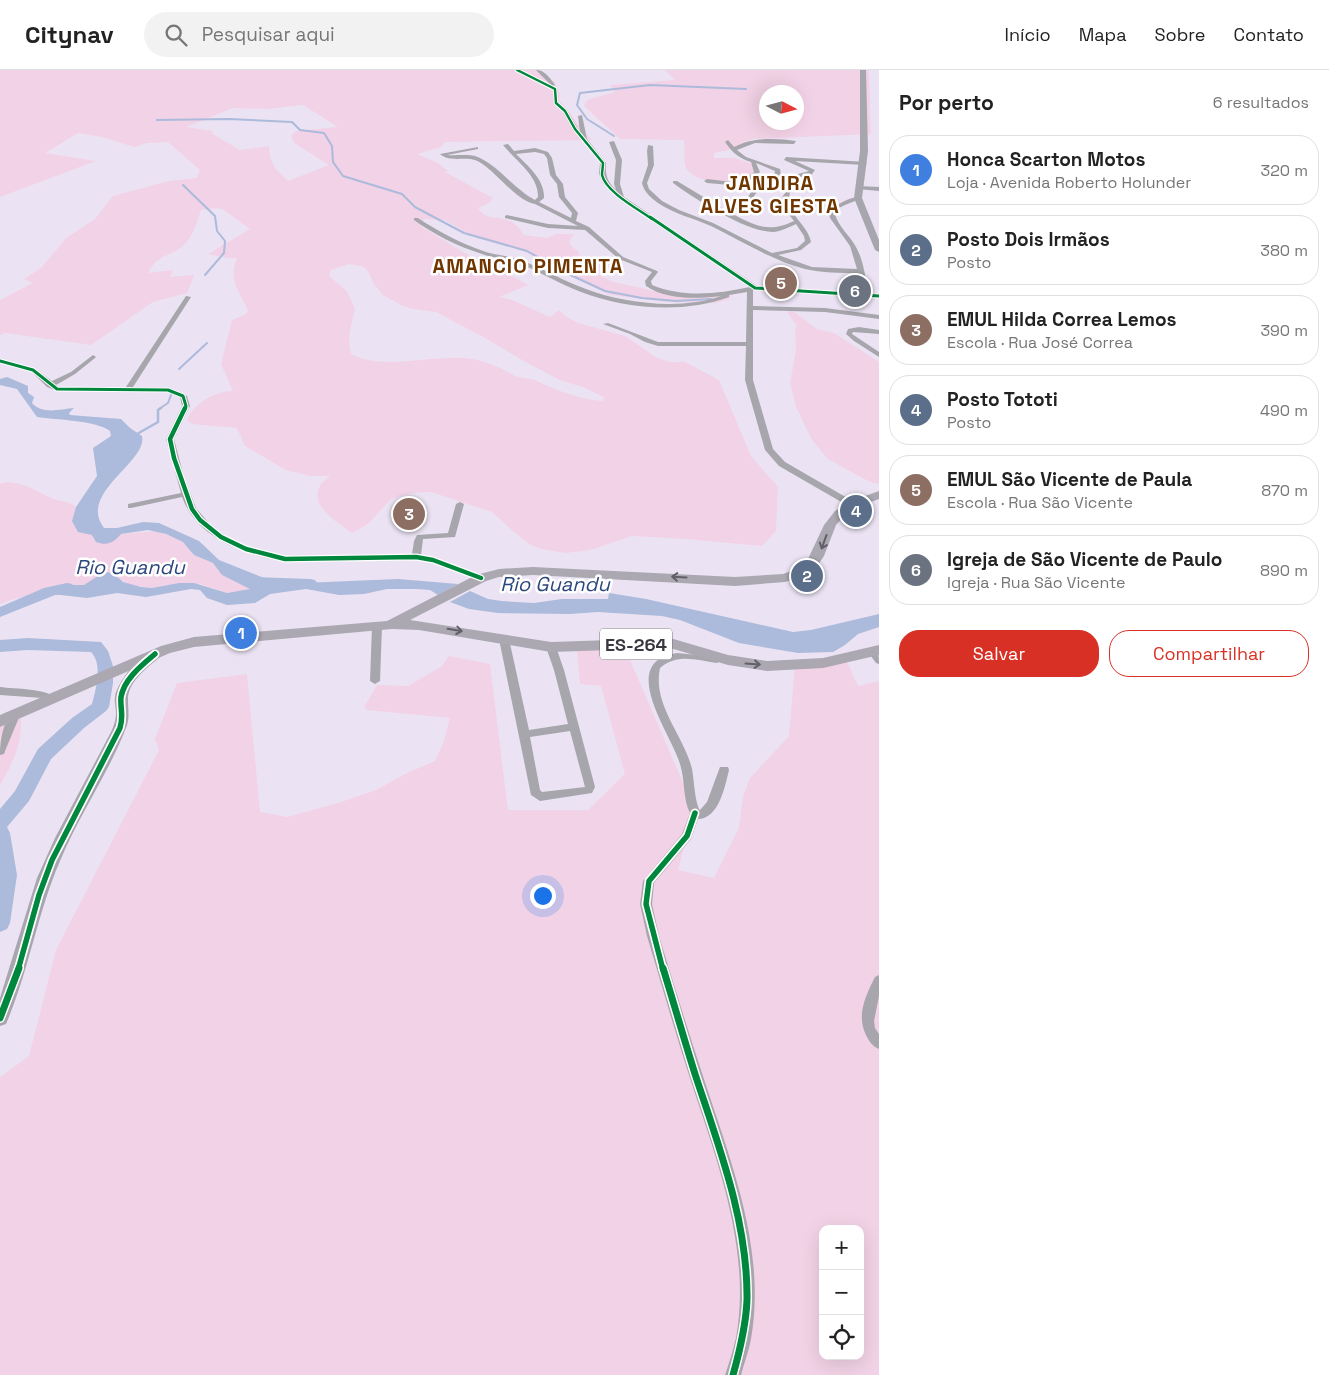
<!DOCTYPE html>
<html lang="pt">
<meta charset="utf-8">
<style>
:root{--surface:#fff;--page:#f2f2f2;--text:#222;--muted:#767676;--line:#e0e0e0;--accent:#d93025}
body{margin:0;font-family:"Space Grotesk",sans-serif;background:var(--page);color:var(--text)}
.controls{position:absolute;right:15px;bottom:15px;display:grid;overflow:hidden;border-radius:10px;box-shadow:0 5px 20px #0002}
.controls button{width:45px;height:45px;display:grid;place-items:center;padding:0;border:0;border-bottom:1px solid var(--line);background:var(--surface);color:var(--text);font:25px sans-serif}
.compass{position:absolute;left:759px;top:15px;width:45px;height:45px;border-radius:50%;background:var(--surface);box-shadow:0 5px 20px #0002;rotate:96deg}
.you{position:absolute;left:542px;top:825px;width:18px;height:18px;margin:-12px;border:4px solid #fff;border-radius:50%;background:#1a73e8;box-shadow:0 0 0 8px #1a73e833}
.badge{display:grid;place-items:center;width:32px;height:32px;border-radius:50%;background:var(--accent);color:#fff;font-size:16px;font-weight:700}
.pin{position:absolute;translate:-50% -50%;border:2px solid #fff;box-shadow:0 1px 5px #0006}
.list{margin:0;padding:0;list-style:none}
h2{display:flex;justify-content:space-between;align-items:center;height:65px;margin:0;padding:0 20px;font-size:21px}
h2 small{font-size:16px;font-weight:400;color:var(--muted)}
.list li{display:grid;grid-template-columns:32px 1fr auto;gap:15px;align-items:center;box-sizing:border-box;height:70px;margin:0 10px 10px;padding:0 10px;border:1px solid var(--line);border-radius:20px}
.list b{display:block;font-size:19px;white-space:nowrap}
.list p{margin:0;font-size:16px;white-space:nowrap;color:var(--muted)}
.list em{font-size:16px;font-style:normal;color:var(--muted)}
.actions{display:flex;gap:10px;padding:15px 20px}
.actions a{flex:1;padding:11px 0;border:1px solid var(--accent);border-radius:20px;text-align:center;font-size:18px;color:var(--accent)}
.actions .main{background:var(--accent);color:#fff}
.icon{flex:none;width:28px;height:28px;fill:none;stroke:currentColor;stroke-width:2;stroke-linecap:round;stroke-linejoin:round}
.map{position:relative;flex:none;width:879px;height:1305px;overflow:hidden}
header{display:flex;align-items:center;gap:30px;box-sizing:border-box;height:70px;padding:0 25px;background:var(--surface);border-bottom:1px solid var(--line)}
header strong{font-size:24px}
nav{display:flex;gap:28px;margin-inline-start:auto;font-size:18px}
.search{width:350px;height:45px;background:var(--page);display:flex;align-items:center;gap:12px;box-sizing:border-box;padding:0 18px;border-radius:28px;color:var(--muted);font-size:19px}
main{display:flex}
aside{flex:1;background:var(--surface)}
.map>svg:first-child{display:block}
.green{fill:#f2d2e6;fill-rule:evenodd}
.water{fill:#acbadb}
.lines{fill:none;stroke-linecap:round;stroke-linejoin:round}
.stream-far1{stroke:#acbadb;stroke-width:2}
.stream{stroke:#acbadb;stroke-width:2.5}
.river{fill:#acbadb;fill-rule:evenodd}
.street{fill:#a7a6ac;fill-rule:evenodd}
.secondary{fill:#a7a5ad;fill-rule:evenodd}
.primary{fill:#aba8b2;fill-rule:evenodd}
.cycleway-far4-casing{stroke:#fff;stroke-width:4.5}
.cycleway-far3-casing{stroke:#fff;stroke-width:5}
.cycleway-far2-casing{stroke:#fff;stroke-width:7}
.cycleway-far1-casing{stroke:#fff;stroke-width:9}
.cycleway-casing{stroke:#fff;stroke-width:10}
.cycleway-far4{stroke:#00873e;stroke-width:2.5}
.cycleway-far3{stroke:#00873e;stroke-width:3}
.cycleway-far2{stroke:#00873e;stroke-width:4.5}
.cycleway-far1{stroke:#00873e;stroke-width:5.5}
.cycleway{stroke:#00873e;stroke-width:7}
.oneway{stroke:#625f69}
.labels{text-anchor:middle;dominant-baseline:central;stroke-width:5;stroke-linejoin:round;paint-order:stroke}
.shield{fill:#fff;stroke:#76737a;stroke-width:1}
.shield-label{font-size:18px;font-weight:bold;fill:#3b3741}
.far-district-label{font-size:20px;font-weight:bold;letter-spacing:1px;fill:#703600;stroke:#fff}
.water-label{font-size:20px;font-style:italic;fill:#2a467b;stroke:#fff}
</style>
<header>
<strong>Citynav</strong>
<div class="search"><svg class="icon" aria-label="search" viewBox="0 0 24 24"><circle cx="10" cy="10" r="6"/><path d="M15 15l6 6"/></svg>Pesquisar aqui</div>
<nav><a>Início</a><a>Mapa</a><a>Sobre</a><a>Contato</a></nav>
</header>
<main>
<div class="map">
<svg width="879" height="1305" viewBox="0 0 879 1305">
<rect width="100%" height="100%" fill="#ebe3f3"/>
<!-- green -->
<g class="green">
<path d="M0,0H536L555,12L560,25L559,30C572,43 577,56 592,70L445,72L441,77L417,84L438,93L448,101L445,102L493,128L489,133L478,138C488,156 508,138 524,165L547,168L556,164H574L569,172L573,178L579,181L580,191L602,207L614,212L659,222L685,226L728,222L732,225L729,229L716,233L666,232L610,225L555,199L553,194L520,180L476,168L445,150L425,149L420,153L422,157L476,190L516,208L528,215L499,227L512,230L550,247L559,240L565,246L578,253L625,266L657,288L670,292H685L719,310L751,386L778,417L776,461L762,476L686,469L632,466L591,480L565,483L541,479L529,474L514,462L492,442L431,422L412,423L391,429L368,454L352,463C338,452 307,436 321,414C323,411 328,408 330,406H310L286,400L245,376L237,358L192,354L187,350C194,333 215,321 233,321L221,294L232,250L246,244L248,240C239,221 228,210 237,188H227L208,184L250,159L224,140L217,138L201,140C197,152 193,166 184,175C170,188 159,182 148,203L173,200L170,207L194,205L187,223L153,232L91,275L5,263L0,265V230L33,213L24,209L41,198L66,168L95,149L113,126L169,111L197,108L200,100L168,72L147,73L134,77L102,67L78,63L45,83L96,91L0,127ZM303,35L338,57L296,61L291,66L294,73L329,95L288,111L275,98L270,87L269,76L240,80L211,63L213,61L186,57L233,38L268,39ZM349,194L364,197L368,201L374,214L383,225L401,235L412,239L436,242L483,267L529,294L562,311L583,317L605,328L602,331C578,329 559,321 537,311C530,307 521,309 515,306C503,299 486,291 472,289C436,283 384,302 351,284C347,266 351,257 355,239L347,221L329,206L331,200Z"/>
<path d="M665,0H869L871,64L754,69L744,72L733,79L714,83V88H735L755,95V103C751,107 747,110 742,112C728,116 694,112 686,98C683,91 685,78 684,70L620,69L584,36L587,30L615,22L610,15L675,10ZM766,22H796V52H766Z"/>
<path d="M790,239L817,259L834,263L879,292V414L868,411L828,389L812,370L796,337L790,313L796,280L795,259L797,256L788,243Z"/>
<path d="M7,412C25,413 35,420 51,428C60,432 68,430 76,437L72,451L121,464L158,461L183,472L194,485L213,493L222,505L251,519L227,523L200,514L179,513L152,518L131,515L117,508H97L84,515H62L43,523L17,528L0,534V414Z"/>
<path d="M624,576L694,738L678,800L714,808L739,758L743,726L750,708L789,666L795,594L847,592L858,616L879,611V1305H0V1007L29,986L56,880L159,680L155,669L177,613L247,604L260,742L287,747L338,733L376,720L407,703L435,691L444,671L450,648L367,640L364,637L377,615L408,616L442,596L449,586L490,594L508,740H588L625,704L601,616L580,614L577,581ZM823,1159H860V1286H823Z"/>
<path d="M21,647C22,676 13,691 0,716V656Z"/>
</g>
<!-- water -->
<g class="water">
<path d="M7,307L28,316V323L34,327L32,333C42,345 61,339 74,338L69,343L70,345L121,349L130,358L142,366C148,392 77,423 104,458H117L143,452L159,453L199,471L219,490L279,514L398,509L458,514L438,525L430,520L416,519H387L364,524L339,525L306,519L270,524L255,533L227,535L207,528L200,520L191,519L146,527L117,523L87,528L43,523L62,515H84L104,502L113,503L123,512L141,517L152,518L179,513H194L227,523L250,519L222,505L213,493L194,485L183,472L166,464L148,460L121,464C113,473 108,476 96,472L92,465L78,462L72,451L76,437L97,406L93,378L111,366L110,361C95,350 56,350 37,347L17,319L0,315V309Z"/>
<path d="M470,521L488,529L502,531L534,533L562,529H608L609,523L646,529L793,562L811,560L879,544V557L858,564L845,575L833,582L798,583L739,573L680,550L662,546L598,542L570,544L498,543L469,539L450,532Z"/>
</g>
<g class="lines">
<!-- stream-far1 -->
<g class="stream-far1">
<path d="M157,50L229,49L292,52L300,60L324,63L332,76L333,92L343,106L402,124L415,137L464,163L527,181L564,202L605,221L642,228L676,231L711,229"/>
<path d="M614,66L587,49L577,35L580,23L650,15L746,19"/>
<path d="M183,115L215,146L217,161L225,171L224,183L205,205"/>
<path d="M179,299L207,273"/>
<path d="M159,339L168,333L171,325"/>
</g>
<!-- stream -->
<path class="stream" d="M137,364L158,352V340L161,338"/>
<!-- river -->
<g class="river">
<path d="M254,507L310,509L315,510L318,514L315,518L310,519L249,516L246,512L249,508Z"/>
<path d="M67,513L72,514L75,518L72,522L55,525L0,547V537L44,518Z"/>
<path d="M28,568L101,572L108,581L113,596V613L109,637L106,641L84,658L51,689L29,731L7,757L10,763L17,805L10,853L7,859L0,862V739L15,721L38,679L72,648L92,634C96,619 103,594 91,582L28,580L0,582V570Z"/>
</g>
<!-- street -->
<g class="street">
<path d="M515,0H520L551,15L536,0C545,0 550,8 555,15L553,16L557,19L558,33L567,40L580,62L578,46L582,45L587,69L606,93C605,105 607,111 616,120L614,114L616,90L609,72L614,71L622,90L620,114L624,127L757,216L862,223L858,203C840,203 822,203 805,199C771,190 742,171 711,156C693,148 674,144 658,133C651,128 644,122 642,113L648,95L647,81L648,75L653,76L654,95L647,113L649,119L662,131L679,140L713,153L772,183L797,178L805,171L804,166L796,154C789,157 782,161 774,162C748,163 695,129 673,113V111H677L725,140L745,132L754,117L707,113L704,111L707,109L741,113L754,102L751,92C738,88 732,82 725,72L728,70L734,77C752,67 776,68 796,71L794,74L755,73L737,80L746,87L780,99L781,105L777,110L809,101L784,90L786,87L866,92L867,93L864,95L795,91L815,100L804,115L790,123C784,143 808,154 811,172L801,180L778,185L812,197L857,199L850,176L830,148L829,143C836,134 849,127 860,127V129L845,135L837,139L835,143C837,156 850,165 856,177C864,191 865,208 869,223L879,224V228L753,220V236L825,238L879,245V249L825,242L753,240V310L773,379L785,392L856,433V437H850L779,396L765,380L745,310L746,276H658L645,272L630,264L603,254L608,253L658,272H746L747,222L729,225V227C683,244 626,239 581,222C558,213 537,200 515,192C504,188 492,188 482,184C457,176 435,165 414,150V148H418C439,162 462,174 486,182C497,185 509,186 520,190C543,198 563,211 586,219C625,234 682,240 721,226C698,229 666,230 646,216L645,211L652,202L619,189L585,160L548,158L505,148V146L507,145L548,154L578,156L535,134C518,132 497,103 481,93C468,84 451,94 440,84L478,77V79L447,85C456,86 466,84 475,86C495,92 514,119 535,130L538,127C539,106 515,90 503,75L508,74L514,81L535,78L548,82L552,88L556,105L563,114L565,127L578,143L576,151L589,157L623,187L657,201L658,202L651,211L652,215C684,228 717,224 750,217L619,129L603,113L599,104L600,93L595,85L573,60L563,42L554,33L553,20ZM535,82L544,84L547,88L550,105L557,114L559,127L572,143L571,148L539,132L544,128C545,110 528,96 516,84ZM756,93L775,101C774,115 758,114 747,113L760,102ZM805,106C792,125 768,119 794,151C767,164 754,155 729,142L749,134L760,117Z"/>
<path d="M859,116L879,117V121L857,119L856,118Z"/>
<path d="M186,226L191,227L133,317L168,318L187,326L190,336L174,369L184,407L196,438L213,458L236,472L261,481L285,486L412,484L414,471L417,465L448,463L456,434L460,432L464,434L455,467L423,469L421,485L436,488L484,506L485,508L484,510H478L431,492L416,490L285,492C245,484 198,470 182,427L131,438H128V434L181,423L166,369L182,336L180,327L167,322L158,321H57L47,317L31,301L0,293V289L35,299L52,311L71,302L93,285L96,287L95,288L75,304L56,315L59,317H126Z"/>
<path d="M859,257L879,260V264L853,262L852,264L879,282V287L854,271L846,264L848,259Z"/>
<path d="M377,553L382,556L380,611L375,614L370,611L372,556Z"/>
<path d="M504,566L509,569L529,660L568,654L554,600L546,577L551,574L556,577L564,600L595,717L592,723L540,731L531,725L499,569ZM570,661L585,717L542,722L540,720L530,667Z"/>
<path d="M873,579C879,581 879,588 879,594L876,593L868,582Z"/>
<path d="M677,583L717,587L722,590L717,593C697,590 677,583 660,598C652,635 684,665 692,699C694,709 695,734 700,740L707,732L720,697H728L729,700C725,716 719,749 698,749L691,769L654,813L652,834L659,866C673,912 687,958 702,1003C729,1087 767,1178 751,1269C749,1281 744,1293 741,1305H725C729,1293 733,1281 736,1268C752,1179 716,1088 689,1005C674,959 661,912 647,866L640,834L643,811L682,764L690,743C683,731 685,709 680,694C671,663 616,592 677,583Z"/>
<path d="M0,617C15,619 47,618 57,629L52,633L42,628L0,625Z"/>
<path d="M15,641L20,645L5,681L4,684L0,685C0,673 3,647 15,641Z"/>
<path d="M879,905V926L874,951L875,958L879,964V979C872,976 869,971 866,965C856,945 866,925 875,907Z"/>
</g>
<!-- secondary -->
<g class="secondary">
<path d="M860,0H866L868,81L862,128L879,170V182L875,180L854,128L860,81Z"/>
<path d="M155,579L160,581L161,584L160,587C147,598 127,612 128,631C128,641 130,648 126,658C108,704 79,745 60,791C37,844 29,901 6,954L0,956V928L37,808L55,768L111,662C114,656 116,649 116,643C116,637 114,632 115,627C117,612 140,584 155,579Z"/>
</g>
<!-- primary -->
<path class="primary" d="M879,421V429L860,436L844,446L836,455L824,486L818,495L804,506L785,512L735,516L533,505L499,507L486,511L410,550L551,572L670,568L728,585L767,591L823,588L879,575V585L823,598L767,601L728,595L670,578L551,582L419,560L392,559L194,577L170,583L0,657V645L161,576L194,567L387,551L476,505L499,499L533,497L735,507L783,504L794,500L808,489L824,455L835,441L851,431Z"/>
<!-- cycleway-far4 casing -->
<g class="cycleway-far4-casing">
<path id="cycleway-far4" d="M517,0L555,19L556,33L565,41L575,59L603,93C603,97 602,101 602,105C606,122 638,139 652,149"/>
</g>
<!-- cycleway-far3 casing -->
<g class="cycleway-far3-casing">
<g id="cycleway-far3">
<path d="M650,147L755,218L879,226"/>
<path d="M0,291L33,300L57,319L168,320L183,326L186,336L185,339"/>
</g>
</g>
<!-- cycleway-far2 casing -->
<g class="cycleway-far2-casing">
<path id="cycleway-far2" d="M185,338L170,369L174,388L192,439L200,450L221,467L246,479L285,489L416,487L433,490L481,508"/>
</g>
<!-- cycleway-far1 casing -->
<g class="cycleway-far1-casing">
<g id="cycleway-far1">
<path d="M18,900L39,825L52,790L120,658C124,645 120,639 121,627C124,609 142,595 155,584"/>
<path d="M663,900L646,834L649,811L687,766L695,743"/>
</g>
</g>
<!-- cycleway casing -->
<g class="cycleway-casing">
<g id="cycleway">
<path d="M663,898C674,934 684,969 695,1004C719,1077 748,1152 747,1230C746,1256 740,1280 733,1305"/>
<path d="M0,948L19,898"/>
</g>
</g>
<!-- cycleway-far4 -->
<use href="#cycleway-far4" class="cycleway-far4"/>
<!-- cycleway-far3 -->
<use href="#cycleway-far3" class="cycleway-far3"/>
<!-- cycleway-far2 -->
<use href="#cycleway-far2" class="cycleway-far2"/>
<!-- cycleway-far1 -->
<use href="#cycleway-far1" class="cycleway-far1"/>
<!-- cycleway -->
<use href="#cycleway" class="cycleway"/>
</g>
<!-- one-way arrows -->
<defs><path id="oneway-shaft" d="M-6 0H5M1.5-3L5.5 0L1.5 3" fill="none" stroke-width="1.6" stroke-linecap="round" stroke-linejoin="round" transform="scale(1.25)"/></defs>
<g class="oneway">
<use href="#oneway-shaft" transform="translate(824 472) rotate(110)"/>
<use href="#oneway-shaft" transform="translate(679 507) rotate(-177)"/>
<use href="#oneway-shaft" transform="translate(455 560) rotate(9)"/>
<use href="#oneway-shaft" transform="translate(753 594) rotate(4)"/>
</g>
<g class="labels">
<!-- shield labels -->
<rect class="shield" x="600" y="558.5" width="72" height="31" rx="4"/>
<g class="shield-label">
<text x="636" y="574">ES-264</text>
</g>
<!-- far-district labels -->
<g class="far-district-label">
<text x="770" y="113">JANDIRA<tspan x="770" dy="23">ALVES GIESTA</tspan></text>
<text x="528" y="196">AMANCIO PIMENTA</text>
</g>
<!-- water labels -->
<g class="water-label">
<text x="130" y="497">Rio Guandu</text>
<text x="555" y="514">Rio Guandu</text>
</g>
</g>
</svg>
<div class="controls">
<button>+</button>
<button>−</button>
<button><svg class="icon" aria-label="locate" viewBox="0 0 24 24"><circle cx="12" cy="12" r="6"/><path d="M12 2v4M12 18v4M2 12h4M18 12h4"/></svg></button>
</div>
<svg class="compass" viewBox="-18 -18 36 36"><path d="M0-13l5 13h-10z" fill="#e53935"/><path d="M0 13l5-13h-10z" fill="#767676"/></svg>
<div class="you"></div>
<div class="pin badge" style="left:241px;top:563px;background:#3f7fe0">1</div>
<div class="pin badge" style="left:807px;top:506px;background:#5c6f8a">2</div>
<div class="pin badge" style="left:409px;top:444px;background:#8d6e63">3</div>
<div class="pin badge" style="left:856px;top:441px;background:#5c6f8a">4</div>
<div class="pin badge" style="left:781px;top:213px;background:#8d6e63">5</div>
<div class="pin badge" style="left:855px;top:221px;background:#6b7280">6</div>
</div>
<aside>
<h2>Por perto<small>6 resultados</small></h2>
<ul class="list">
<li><span class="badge" style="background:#3f7fe0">1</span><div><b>Honca Scarton Motos</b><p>Loja · Avenida Roberto Holunder</p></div><em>320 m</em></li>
<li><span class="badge" style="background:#5c6f8a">2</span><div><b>Posto Dois Irmãos</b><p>Posto</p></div><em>380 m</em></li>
<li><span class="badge" style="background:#8d6e63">3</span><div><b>EMUL Hilda Correa Lemos</b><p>Escola · Rua José Correa</p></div><em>390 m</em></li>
<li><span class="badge" style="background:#5c6f8a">4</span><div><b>Posto Tototi</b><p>Posto</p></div><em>490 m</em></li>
<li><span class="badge" style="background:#8d6e63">5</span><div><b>EMUL São Vicente de Paula</b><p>Escola · Rua São Vicente</p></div><em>870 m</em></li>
<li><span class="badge" style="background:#6b7280">6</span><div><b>Igreja de São Vicente de Paulo</b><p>Igreja · Rua São Vicente</p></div><em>890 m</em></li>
</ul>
<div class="actions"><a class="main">Salvar</a><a>Compartilhar</a></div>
</aside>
</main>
